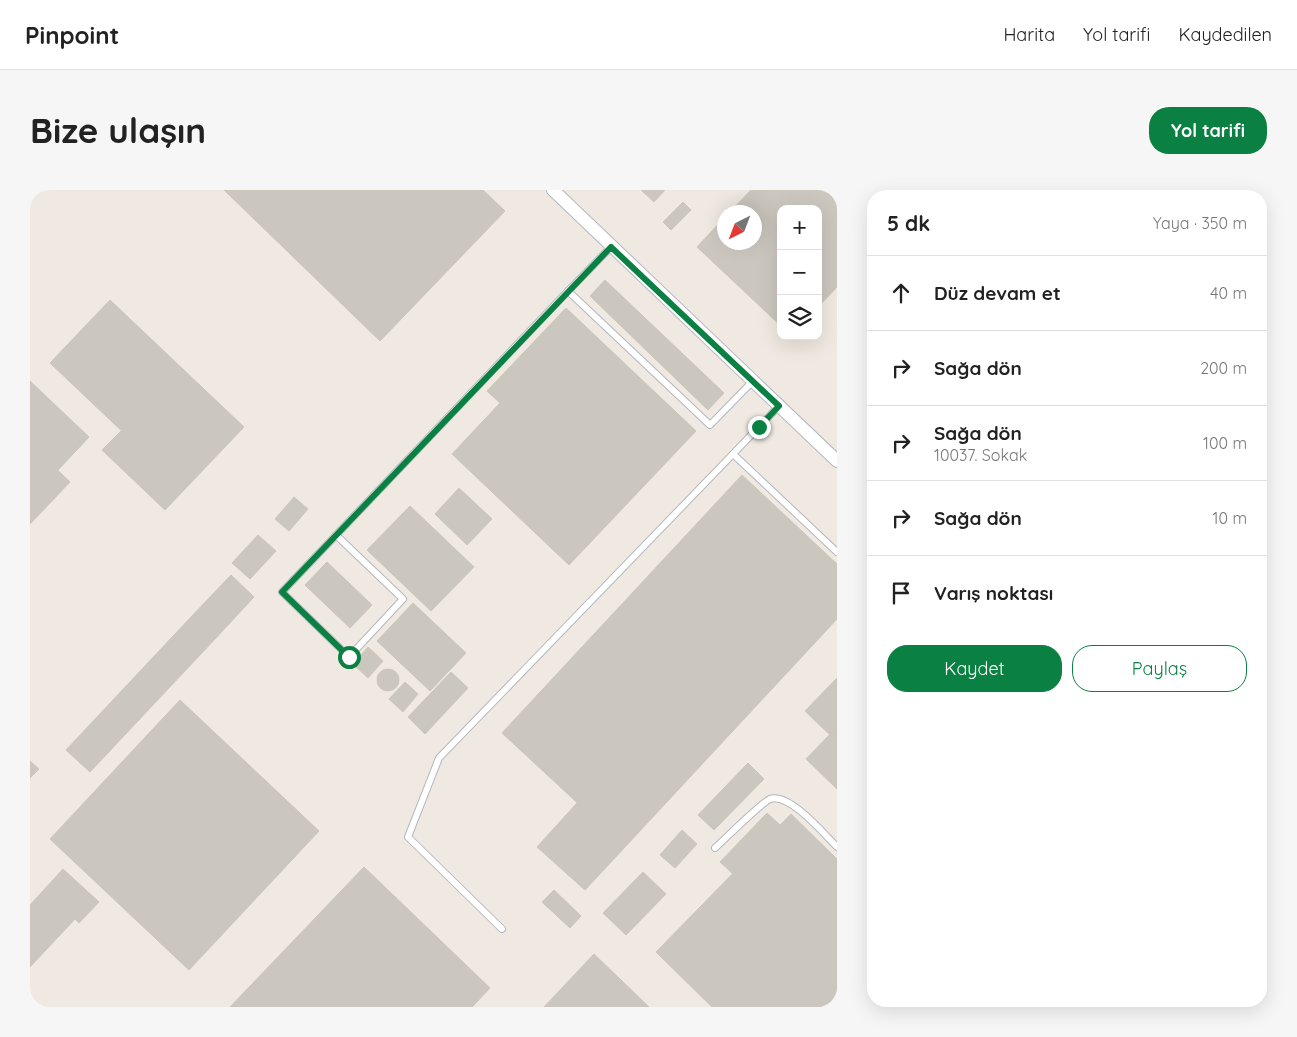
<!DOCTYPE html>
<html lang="tr">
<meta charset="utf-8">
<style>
:root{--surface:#fff;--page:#f6f6f6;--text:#222;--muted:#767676;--line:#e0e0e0;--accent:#0b8043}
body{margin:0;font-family:Quicksand,sans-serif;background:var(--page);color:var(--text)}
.controls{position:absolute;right:15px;top:15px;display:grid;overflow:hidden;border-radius:10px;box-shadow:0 5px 20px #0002}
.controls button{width:45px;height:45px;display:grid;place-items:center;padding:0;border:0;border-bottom:1px solid var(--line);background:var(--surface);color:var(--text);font:25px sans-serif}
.compass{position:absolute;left:687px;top:15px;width:45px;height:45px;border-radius:50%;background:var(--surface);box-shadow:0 5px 20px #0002;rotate:222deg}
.stop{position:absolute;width:15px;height:15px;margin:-11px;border:4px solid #0b8043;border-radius:50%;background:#fff}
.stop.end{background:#0b8043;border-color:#fff;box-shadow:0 1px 5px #0008}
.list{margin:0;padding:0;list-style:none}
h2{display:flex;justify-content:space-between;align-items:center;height:65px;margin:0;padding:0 20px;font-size:21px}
h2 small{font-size:16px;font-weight:400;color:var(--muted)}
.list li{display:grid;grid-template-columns:32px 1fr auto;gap:15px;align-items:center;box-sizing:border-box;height:75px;padding:0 20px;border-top:1px solid var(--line)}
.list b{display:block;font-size:19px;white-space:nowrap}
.list p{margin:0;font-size:16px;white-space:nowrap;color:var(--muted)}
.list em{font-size:16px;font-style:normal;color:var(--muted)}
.actions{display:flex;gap:10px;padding:15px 20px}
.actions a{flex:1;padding:11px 0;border:1px solid var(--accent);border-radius:20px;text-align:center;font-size:18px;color:var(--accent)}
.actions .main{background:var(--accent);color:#fff}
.icon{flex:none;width:28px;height:28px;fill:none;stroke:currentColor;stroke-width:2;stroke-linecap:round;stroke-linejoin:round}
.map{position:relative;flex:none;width:807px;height:817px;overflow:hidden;border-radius:20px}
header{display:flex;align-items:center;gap:30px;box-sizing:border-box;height:70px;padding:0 25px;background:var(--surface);border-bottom:1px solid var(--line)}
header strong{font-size:24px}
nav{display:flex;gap:28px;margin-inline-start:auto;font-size:18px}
.intro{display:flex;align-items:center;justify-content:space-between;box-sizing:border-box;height:120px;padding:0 30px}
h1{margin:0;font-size:35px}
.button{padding:12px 22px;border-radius:20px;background:var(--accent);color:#fff;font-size:18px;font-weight:700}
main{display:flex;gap:30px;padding:0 30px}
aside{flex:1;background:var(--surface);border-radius:20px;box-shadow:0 5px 20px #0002}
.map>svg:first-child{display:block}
.building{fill:#cbc7bf;stroke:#cbc5ba}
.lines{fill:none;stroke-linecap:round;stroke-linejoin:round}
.service-casing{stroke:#b4b7c1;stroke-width:8}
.minor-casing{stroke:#b4b7c1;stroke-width:14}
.service{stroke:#fff;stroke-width:6}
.minor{stroke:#fff;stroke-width:12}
.route{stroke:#0b8043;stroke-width:6}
</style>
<header>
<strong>Pinpoint</strong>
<nav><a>Harita</a><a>Yol tarifi</a><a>Kaydedilen</a></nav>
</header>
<div class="intro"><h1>Bize ulaşın</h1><a class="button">Yol tarifi</a></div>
<main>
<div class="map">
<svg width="807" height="817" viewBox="0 0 807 817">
<rect width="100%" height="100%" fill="#efe9e1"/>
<!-- building -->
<g class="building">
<path d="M194,0H453L475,21L350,151Z"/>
<path d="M611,0H635L624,12Z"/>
<path d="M721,0H807V97L788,117V19H751V136L667,57L694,28V52H724V22H700Z"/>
<path d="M653,12L661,20L641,40L633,32Z"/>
<path d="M575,90L694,203L678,220L560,106Z"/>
<path d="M80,110L214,237L154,300L20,173Z"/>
<path d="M536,118L666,241L539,375L422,264L470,213L457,201Z"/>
<path d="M0,191L59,247L28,280L0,254Z"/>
<path d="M91,241L154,300L135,320L72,260Z"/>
<path d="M0,254L40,292L0,334Z"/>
<path d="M712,285L807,374V429L595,657L472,543Z"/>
<path d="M429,298L462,329L437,355L405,324Z"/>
<path d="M264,307L278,319L259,341L245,329Z"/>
<path d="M380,316L444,377L401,421L337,360Z"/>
<path d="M228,345L246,361L220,389L202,373Z"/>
<path d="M297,372L342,415L320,438L275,395Z"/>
<path d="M201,385L224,407L185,449L161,427Z"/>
<path d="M383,413L436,463L400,501L347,451Z"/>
<path d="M161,427L185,449L60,582L36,560Z"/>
<path d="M338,457L353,471L338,488L323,474Z"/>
<circle cx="358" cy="490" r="11"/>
<path d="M421,482L438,498L395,544L378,527Z"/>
<path d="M807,488V537L800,545L775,521Z"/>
<path d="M375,492L388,504L373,522L359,509Z"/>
<path d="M150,510L289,641L159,780L20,649Z"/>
<path d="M807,537V599L776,569Z"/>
<path d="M0,571L9,579L0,588Z"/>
<path d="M718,573L734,589L684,640L668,625Z"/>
<path d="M547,613L595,657L555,700L507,657Z"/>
<path d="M737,623L750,635L703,684L690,672Z"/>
<path d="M761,624L807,669V817H682L626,762Z"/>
<path d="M652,640L667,654L645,678L630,665Z"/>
<path d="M334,677L460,798L442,817H200Z"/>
<path d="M33,679L69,712L49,733L45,729L0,777V715Z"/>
<path d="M613,682L636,704L596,745L573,723Z"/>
<path d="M524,700L551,726L540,738L512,712Z"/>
<path d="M564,764L619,817H514Z"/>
</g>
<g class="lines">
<!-- service casing -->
<g class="service-casing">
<g id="service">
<path d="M581,57L538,101L680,235L723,191"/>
<path d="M749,216L703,264L807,362"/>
<path d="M306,345L373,409L319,467L252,402L538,101"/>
<path d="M685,658C695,649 731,613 740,609C759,602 794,644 807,657"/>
<path d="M472,739L378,647L409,568L703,264"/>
</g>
</g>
<!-- minor casing -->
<g class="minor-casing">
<path id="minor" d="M523,0L807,271"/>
</g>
<!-- service -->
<use href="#service" class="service"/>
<!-- minor -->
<use href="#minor" class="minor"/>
</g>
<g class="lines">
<!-- route -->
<path class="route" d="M319,467L252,402L581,57L749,216L729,237"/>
</g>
</svg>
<div class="controls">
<button>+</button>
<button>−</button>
<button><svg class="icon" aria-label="layers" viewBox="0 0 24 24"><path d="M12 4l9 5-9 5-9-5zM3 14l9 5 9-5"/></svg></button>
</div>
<svg class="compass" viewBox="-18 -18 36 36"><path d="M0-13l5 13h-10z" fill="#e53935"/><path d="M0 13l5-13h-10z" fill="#767676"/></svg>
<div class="stop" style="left:319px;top:467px"></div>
<div class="stop end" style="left:729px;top:237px"></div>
</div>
<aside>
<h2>5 dk<small>Yaya · 350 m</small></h2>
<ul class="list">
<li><svg class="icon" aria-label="ahead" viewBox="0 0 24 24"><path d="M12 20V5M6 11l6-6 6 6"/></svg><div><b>Düz devam et</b></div><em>40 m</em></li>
<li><svg class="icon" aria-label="right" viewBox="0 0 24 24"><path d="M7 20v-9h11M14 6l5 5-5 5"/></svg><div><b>Sağa dön</b></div><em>200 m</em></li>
<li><svg class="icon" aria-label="right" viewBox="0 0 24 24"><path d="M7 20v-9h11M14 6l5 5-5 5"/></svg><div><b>Sağa dön</b><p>10037. Sokak</p></div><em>100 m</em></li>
<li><svg class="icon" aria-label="right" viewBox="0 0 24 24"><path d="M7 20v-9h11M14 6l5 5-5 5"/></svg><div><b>Sağa dön</b></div><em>10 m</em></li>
<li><svg class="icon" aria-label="arrive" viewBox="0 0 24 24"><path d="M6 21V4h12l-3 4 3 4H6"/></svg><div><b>Varış noktası</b></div></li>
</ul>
<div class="actions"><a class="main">Kaydet</a><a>Paylaş</a></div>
</aside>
</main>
